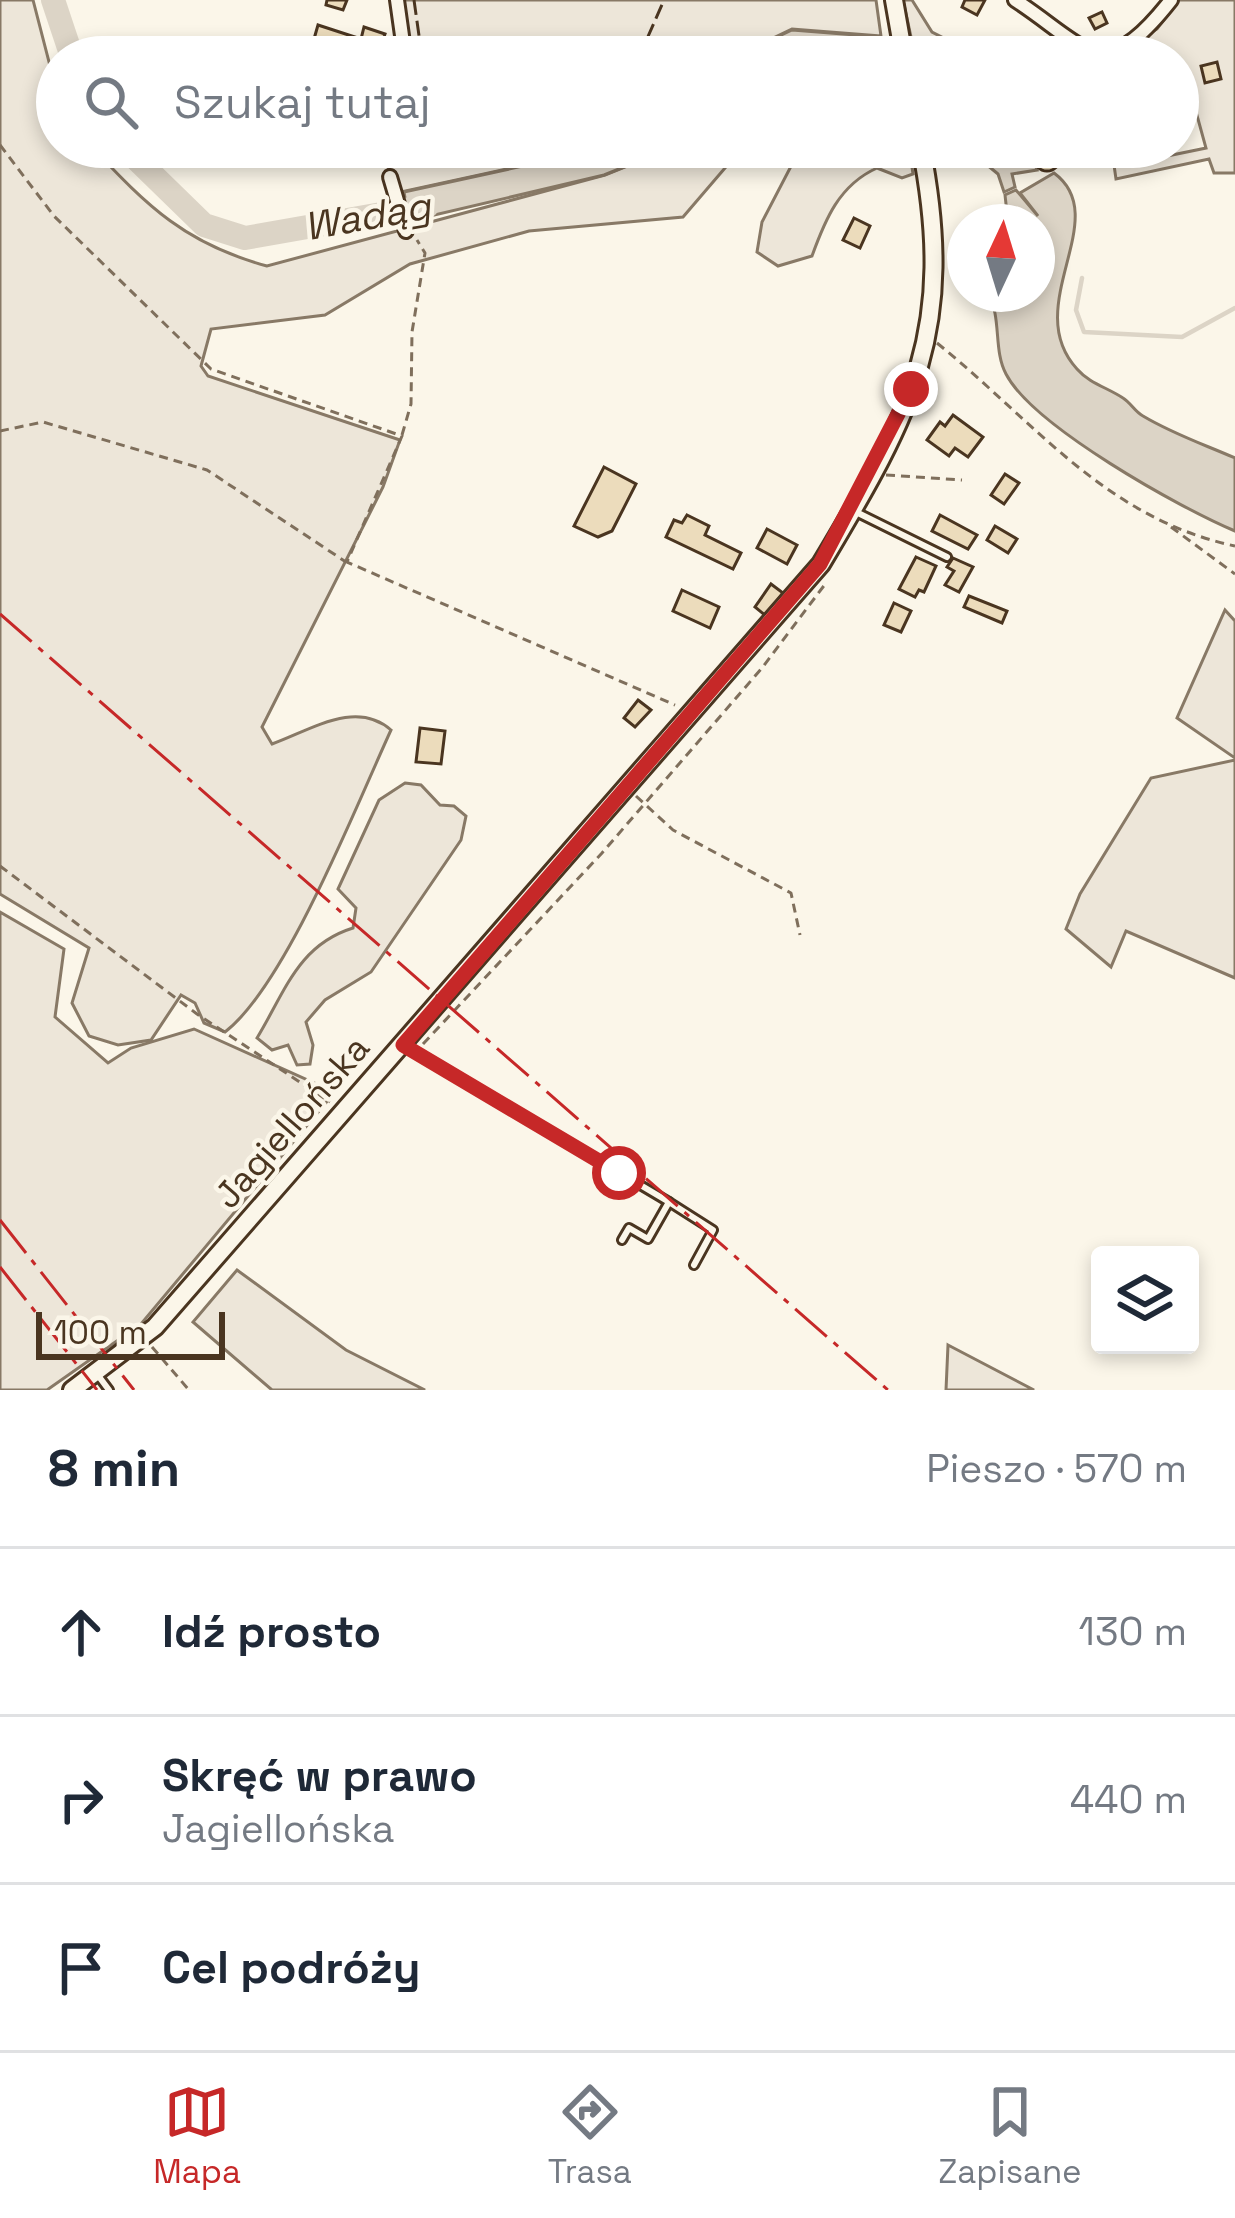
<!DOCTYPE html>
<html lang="pl">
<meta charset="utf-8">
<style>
:root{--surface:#fff;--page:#f6f6f7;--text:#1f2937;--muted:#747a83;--line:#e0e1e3;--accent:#c62828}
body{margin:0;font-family:"Space Grotesk",sans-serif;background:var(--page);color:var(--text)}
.controls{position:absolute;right:36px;bottom:36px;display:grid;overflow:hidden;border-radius:12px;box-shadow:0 6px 18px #0003}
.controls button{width:108px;height:108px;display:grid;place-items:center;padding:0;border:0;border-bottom:3px solid var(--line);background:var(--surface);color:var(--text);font:60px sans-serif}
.compass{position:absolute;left:947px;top:204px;width:108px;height:108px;border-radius:50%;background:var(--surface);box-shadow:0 6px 18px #0003;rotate:4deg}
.scale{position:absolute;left:36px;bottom:30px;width:189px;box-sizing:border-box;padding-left:12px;border:6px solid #4a3520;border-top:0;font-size:33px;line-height:42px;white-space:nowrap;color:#4a3520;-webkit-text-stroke:9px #fbf6e9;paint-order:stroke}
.stop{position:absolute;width:36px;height:36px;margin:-27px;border:9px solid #c62828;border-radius:50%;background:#fff}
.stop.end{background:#c62828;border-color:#fff;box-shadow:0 3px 12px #0008}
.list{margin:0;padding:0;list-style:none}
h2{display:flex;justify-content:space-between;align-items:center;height:156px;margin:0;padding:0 48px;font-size:51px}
h2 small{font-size:39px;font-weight:400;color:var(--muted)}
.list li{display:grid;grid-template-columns:78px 1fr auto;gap:36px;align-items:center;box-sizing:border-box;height:168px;padding:0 48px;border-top:3px solid var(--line)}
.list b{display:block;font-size:45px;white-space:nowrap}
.list p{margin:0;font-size:39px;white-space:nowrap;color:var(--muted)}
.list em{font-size:39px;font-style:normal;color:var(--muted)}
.icon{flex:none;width:66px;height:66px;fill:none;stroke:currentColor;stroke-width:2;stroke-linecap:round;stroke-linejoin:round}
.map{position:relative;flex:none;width:1235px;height:1390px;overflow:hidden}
.search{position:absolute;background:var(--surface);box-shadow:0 6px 18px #0003;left:36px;right:36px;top:36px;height:132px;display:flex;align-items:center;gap:30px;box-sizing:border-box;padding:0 42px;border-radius:66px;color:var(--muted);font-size:45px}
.sheet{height:660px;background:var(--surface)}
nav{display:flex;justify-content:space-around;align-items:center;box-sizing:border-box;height:168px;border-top:3px solid var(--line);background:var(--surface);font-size:33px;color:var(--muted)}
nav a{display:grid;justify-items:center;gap:6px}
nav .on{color:var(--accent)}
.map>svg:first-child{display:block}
.green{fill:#ede6d9;stroke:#887966;stroke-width:3}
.water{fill:#dcd4c6;stroke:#887966;stroke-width:3}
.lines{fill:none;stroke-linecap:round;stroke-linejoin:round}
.stream{stroke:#dcd4c6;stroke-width:4.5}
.river{stroke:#dcd4c6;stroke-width:24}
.building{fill:#ecdcbc;stroke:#4a3520;stroke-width:3}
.lane-casing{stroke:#4a3520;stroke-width:12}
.street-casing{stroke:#4a3520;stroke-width:18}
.secondary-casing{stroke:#4a3520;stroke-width:22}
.path{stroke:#7f6f5c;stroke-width:3;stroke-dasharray:9 6;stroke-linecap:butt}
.lane{stroke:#fbf6e9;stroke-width:6}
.street{stroke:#fbf6e9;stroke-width:12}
.secondary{stroke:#fbf6e9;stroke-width:16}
.fence{stroke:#4a3520;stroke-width:3;stroke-dasharray:15 6;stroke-linecap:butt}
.power{stroke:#c62828;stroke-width:3;stroke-dasharray:42 9 6 9;stroke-linecap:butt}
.route{stroke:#c62828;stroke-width:15}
.labels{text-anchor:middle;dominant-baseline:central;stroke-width:9;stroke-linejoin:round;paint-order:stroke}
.street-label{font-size:36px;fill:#4a3520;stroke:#fbf6e9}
.water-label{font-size:39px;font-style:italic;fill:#4a3520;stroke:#fbf6e9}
</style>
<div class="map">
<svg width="1235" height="1390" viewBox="0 0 1235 1390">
<rect width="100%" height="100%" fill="#fbf6e9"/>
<!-- green -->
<g class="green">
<path d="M0,0H33L57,93V147H92C148,207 186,244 267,266L605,175L674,147H743L683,217L529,231L410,264L325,315L211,329L201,366L208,376L400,440L383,487L262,727L272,744C311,730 356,699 391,730C356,806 286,985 225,1032L204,1023L195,1003L181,995L151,1040L118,1045L89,1036L72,1003L89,948L0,894Z"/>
<path d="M403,0H876L881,36L792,29L734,57H411Z"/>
<path d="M903,0H912L932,32L981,57H952L913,46Z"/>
<path d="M1179,0H1235V173H1214L1209,159L1116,179L1113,158L1091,160L1088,147H1139L1143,161L1206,148L1187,79H1178V57H1129L1123,51L1157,29Z"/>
<path d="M418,147H608L401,192L382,155Z"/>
<path d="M801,147H909L913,174L902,178L877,168C839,185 825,220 812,256L778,266L757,252L762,222Z"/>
<path d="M1225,610L1235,621V758L1177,718Z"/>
<path d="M1235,760V978L1126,931L1111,967L1066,929L1080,894L1151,778Z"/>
<path d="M405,783L421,785L440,805L454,806L466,816L461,840L371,972L325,1000L306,1022L313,1045L310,1064L297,1065L288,1045L272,1050L257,1038C285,992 298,945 353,928L356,908L338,889L379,800Z"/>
<path d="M0,912L64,949L55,1017L108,1063L131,1048L194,1029L323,1087L330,1098L141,1324L47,1390H0Z"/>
<path d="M237,1270L346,1350L425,1390H272L193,1322Z"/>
<path d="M948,1345L1034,1390H946Z"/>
</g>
<!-- water -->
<g class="water">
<path d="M792,30L881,37L890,42L893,57H735Z"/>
<path d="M610,147H674L604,175L409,221L404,192Z"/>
<path d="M975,147H1028L1037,170L1012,174L1015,187L1004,192L998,174L975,155Z"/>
<path d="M1054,173C1115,218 1019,306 1077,369C1089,383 1108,388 1123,398C1131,403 1135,412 1143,416C1173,434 1203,444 1235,458V531C1180,508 1033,426 1006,374C993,350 1002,317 988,294H1037V222H1008L1005,195L1016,190L1038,216L1020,193Z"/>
</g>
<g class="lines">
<!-- stream -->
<path class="stream" d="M1082,278L1076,310L1084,332L1182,337L1235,308"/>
<!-- river -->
<g class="river">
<path d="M53,0L72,57"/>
<path d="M124,147L204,225L245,238L427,206"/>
</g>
</g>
<!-- building -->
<g class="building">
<path d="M327,0H347L343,10L326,5Z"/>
<path d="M965,0H985L977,15L962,7Z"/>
<path d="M1102,12L1107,23L1095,29L1089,18Z"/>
<path d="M318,25L361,39L364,27L385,34L377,57H356L314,39Z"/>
<path d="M1217,62L1221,79L1205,83L1201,66Z"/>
<circle cx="1047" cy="158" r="13"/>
<path d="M860,147L876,159L871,166L853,152Z"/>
<path d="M854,218L870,226L860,248L843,240Z"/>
<path d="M953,415L983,437L968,457L955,448L949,456L927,440L940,422L945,426Z"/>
<path d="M604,467L636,484L612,531L598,537L574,526Z"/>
<path d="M1005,474L1019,483L1004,504L991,495Z"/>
<path d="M687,515L709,526L705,535L741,553L733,569L666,537L674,520L682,523Z"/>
<path d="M940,515L977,535L968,549L932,531Z"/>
<path d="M995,526L1017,539L1008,553L987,540Z"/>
<path d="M767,529L797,545L787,564L757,548Z"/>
<path d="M916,557L936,566L924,592L919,590L915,597L899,589Z"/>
<path d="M953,558L973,567L959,592L945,585L954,571L947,567Z"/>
<path d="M771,584L783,593L766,616L755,607Z"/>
<path d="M682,590L719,607L710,628L673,611Z"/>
<path d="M969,596L1007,611L1002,623L964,607Z"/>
<path d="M894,603L911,611L901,632L884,625Z"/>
<path d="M638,700L651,710L635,727L624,718Z"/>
<path d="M420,728L445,731L441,764L416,762Z"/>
</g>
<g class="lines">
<!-- lane casing -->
<g class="lane-casing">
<g id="lane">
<path d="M854,511L947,557"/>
<path d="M406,1046L669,1202L648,1239L629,1228L622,1240"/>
<path d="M669,1202L713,1230L694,1265"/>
<path d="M97,1374L109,1390"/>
</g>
</g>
<!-- street casing -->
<g class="street-casing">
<g id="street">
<path d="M397,0L405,57"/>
<path d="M1015,0C1086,46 1101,89 1171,0"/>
<path d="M390,177L406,231"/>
</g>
</g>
<!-- secondary casing -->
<g class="secondary-casing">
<g id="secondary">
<path d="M894,0L904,57"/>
<path d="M72,1390L155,1327L821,564C913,410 957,330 921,147"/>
</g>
</g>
<!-- path -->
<g class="path">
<path d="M0,145L54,216L211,369L402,436L347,562L675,705"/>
<path d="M386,164L424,147"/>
<path d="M937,343C1036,423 1105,518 1235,546"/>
<path d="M0,431L43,422L207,470L346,562"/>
<path d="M402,435L411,404L412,332L425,253L417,240"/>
<path d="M886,475L962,480"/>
<path d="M1171,527L1235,574"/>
<path d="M636,796L673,830L791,893L800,935"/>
<path d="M0,866L197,1014L330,1102"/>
<path d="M423,1044L602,853L762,668L826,583"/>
<path d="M152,1347L189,1390"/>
</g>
<!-- lane -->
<use href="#lane" class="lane"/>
<!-- street -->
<use href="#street" class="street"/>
<!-- secondary -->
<use href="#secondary" class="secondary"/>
<!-- fence -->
<g class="fence">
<path d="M414,0L422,57"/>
<path d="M639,57L664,0"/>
</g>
<!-- power -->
<g class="power">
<path d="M0,614L888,1390"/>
<path d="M0,1220L134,1390"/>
<path d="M0,1267L97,1390"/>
</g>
</g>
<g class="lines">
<!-- route -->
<path class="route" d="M619,1173L403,1045L820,564L911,389"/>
</g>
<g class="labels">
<!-- street labels -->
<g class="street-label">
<text transform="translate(292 1122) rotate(-49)">Jagiellońska</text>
</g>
<!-- water labels -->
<g class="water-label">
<text transform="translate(367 216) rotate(-10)">Wadąg</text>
</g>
</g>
</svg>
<div class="controls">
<button><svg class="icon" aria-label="layers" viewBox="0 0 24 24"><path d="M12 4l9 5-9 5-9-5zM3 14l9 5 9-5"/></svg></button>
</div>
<svg class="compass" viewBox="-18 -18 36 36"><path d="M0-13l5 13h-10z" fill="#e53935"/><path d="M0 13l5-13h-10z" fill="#747a83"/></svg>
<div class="scale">100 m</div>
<div class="stop" style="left:619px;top:1173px"></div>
<div class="stop end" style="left:911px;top:389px"></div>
<div class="search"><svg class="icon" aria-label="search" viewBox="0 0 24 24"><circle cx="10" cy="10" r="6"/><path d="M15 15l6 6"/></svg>Szukaj tutaj</div>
</div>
<section class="sheet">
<h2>8 min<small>Pieszo · 570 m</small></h2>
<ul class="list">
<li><svg class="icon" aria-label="ahead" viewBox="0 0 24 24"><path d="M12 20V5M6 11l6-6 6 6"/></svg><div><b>Idź prosto</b></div><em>130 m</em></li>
<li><svg class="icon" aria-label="right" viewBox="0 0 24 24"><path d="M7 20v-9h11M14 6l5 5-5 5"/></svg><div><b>Skręć w prawo</b><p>Jagiellońska</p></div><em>440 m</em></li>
<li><svg class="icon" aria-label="arrive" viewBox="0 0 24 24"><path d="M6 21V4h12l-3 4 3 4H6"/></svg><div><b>Cel podróży</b></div></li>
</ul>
</section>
<nav>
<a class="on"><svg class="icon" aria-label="map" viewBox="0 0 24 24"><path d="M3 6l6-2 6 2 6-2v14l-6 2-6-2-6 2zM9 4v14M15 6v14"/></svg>Mapa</a>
<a><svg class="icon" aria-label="directions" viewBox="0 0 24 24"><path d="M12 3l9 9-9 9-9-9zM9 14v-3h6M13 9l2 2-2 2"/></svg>Trasa</a>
<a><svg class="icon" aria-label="saved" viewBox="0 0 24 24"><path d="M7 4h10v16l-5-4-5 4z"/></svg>Zapisane</a>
</nav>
